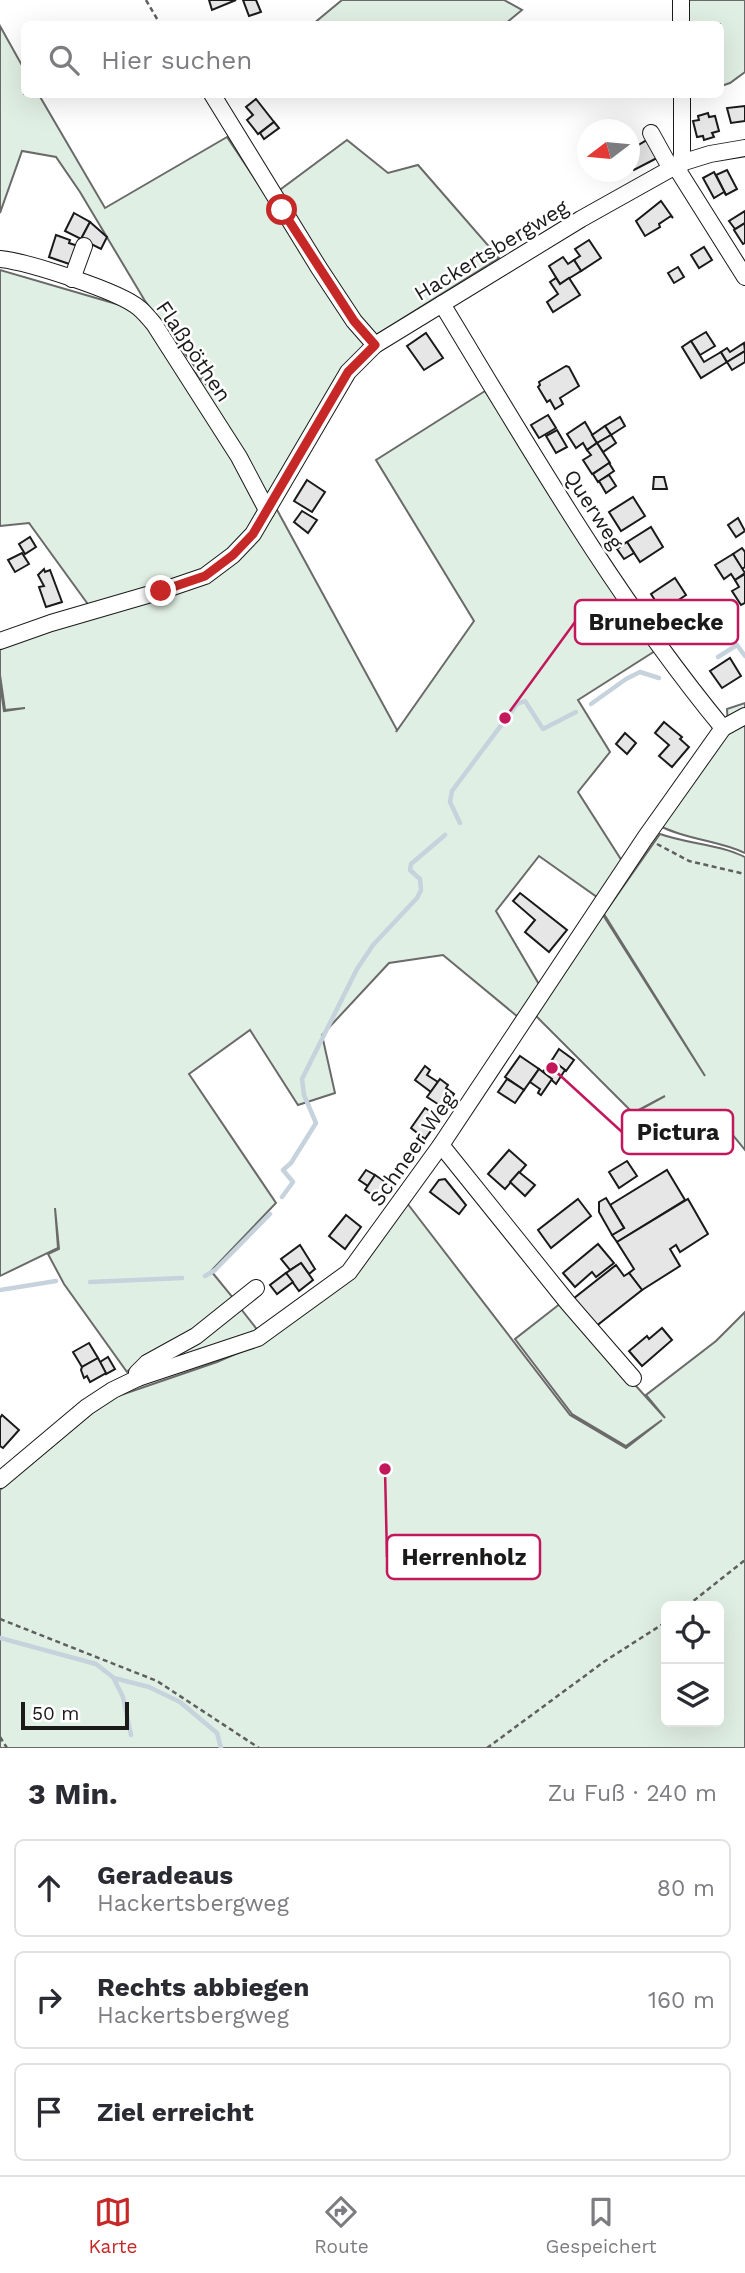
<!DOCTYPE html>
<html lang="de">
<meta charset="utf-8">
<style>
:root{--surface:#fff;--page:#f7f7f7;--text:#2b2b33;--muted:#7c7c81;--line:#e1e1e2;--accent:#c62828}
body{margin:0;font-family:"Work Sans",sans-serif;background:var(--page);color:var(--text)}
.controls{position:absolute;right:21px;bottom:21px;display:grid;overflow:hidden;border-radius:10px;box-shadow:0 7px 28px #0002}
.controls button{width:63px;height:63px;display:grid;place-items:center;padding:0;border:0;border-bottom:2px solid var(--line);background:var(--surface);color:var(--text);font:35px sans-serif}
.compass{position:absolute;left:577px;top:119px;width:63px;height:63px;border-radius:50%;background:var(--surface);box-shadow:0 7px 28px #0002;rotate:254deg}
.scale{position:absolute;left:21px;bottom:18px;width:108px;box-sizing:border-box;padding-left:7px;border:4px solid #1a1a1a;border-top:0;font-size:19px;line-height:24px;white-space:nowrap;color:#1a1a1a;-webkit-text-stroke:5px #fff;paint-order:stroke}
.stop{position:absolute;width:21px;height:21px;margin:-16px;border:5px solid #c62828;border-radius:50%;background:#fff}
.stop.end{background:#c62828;border-color:#fff;box-shadow:0 2px 7px #0008}
.list{margin:0;padding:0;list-style:none}
h2{display:flex;justify-content:space-between;align-items:center;height:91px;margin:0;padding:0 28px;font-size:30px}
h2 small{font-size:23px;font-weight:400;color:var(--muted)}
.list li{display:grid;grid-template-columns:46px 1fr auto;gap:21px;align-items:center;box-sizing:border-box;height:98px;margin:0 14px 14px;padding:0 14px;border:2px solid var(--line);border-radius:10px}
.list b{display:block;font-size:26px;white-space:nowrap}
.list p{margin:0;font-size:23px;white-space:nowrap;color:var(--muted)}
.list em{font-size:23px;font-style:normal;color:var(--muted)}
.icon{flex:none;width:38px;height:38px;fill:none;stroke:currentColor;stroke-width:2;stroke-linecap:round;stroke-linejoin:round}
.map{position:relative;flex:none;width:745px;height:1748px;overflow:hidden}
.search{position:absolute;background:var(--surface);box-shadow:0 7px 28px #0002;left:21px;right:21px;top:21px;height:77px;display:flex;align-items:center;gap:18px;box-sizing:border-box;padding:0 24px;border-radius:10px;color:var(--muted);font-size:26px}
.sheet{height:427px;background:var(--surface)}
nav{display:flex;justify-content:space-around;align-items:center;box-sizing:border-box;height:98px;border-top:2px solid var(--line);background:var(--surface);font-size:19px;color:var(--muted)}
nav a{display:grid;justify-items:center;gap:4px}
nav .on{color:var(--accent)}
.map>svg:first-child{display:block}
.green{fill:#e0efe3;stroke:#6a6a6a;stroke-width:2;fill-rule:evenodd}
.lines{fill:none;stroke-linecap:round;stroke-linejoin:round}
.stream{stroke:#c6d2dc;stroke-width:4.5}
.building{fill:#e6e6e6;stroke:#1a1a1a;stroke-width:2}
.minor-casing{stroke:#1a1a1a;stroke-width:18}
.path{stroke:#5f5f5f;stroke-width:2.5;stroke-dasharray:5 3.5;stroke-linecap:butt}
.minor{stroke:#fff;stroke-width:16}
.route{stroke:#c62828;stroke-width:9}
.labels{text-anchor:middle;dominant-baseline:central;stroke-width:5;stroke-linejoin:round;paint-order:stroke}
.street-label{font-size:21px;fill:#1a1a1a;stroke:#fff}
.leader{fill:none;stroke:#c2185b;stroke-width:2.5}
.callout-dot{fill:#c2185b;stroke:#fff;stroke-width:2.5}
.callout{fill:#fff;stroke:#c2185b;stroke-width:2.5}
.callout-label{font-size:23px;text-anchor:middle;font-weight:bold;fill:#1a1a1a}
</style>
<div class="map">
<svg width="745" height="1748" viewBox="0 0 745 1748">
<rect width="100%" height="100%" fill="#fff"/>
<!-- green -->
<g class="green">
<path d="M342,0H504L522,10L505,24H313Z"/>
<path d="M684,0H745V72L730,83L721,86L720,24H685Z"/>
<path d="M0,26L24,69V94L39,95L105,208L227,137L365,344L270,497L397,730L396,732L474,621L376,460L485,391L655,651L578,700L610,752L578,792L622,861L597,897L539,856L496,911L540,986L518,1017L443,955L389,963L322,1035L335,1093L298,1105L250,1030L189,1074L276,1203L211,1271L234,1299L193,1331L141,1359L127,1372L64,1284L48,1254L59,1249L55,1208L58,1248L0,1276V683L4,711L25,708L5,710L0,675V648L95,614L29,523L0,526V270L137,310L217,396L145,301L80,192L56,157L22,151L0,213Z"/>
<path d="M347,140L388,173L418,165L499,258L376,335L355,317L277,192Z"/>
<path d="M745,703V853C718,840 687,840 660,826L728,726L727,709Z"/>
<path d="M660,834C688,844 718,844 745,857V1150L732,1134L640,1145L632,1114L665,1096L633,1113L535,1015L603,915L705,1076L604,914Z"/>
<path d="M407,1203L570,1415L626,1448L662,1420L626,1446L572,1414L515,1339L561,1303L665,1418L646,1395L716,1341L745,1312V1748H0V1490L92,1413L115,1397L217,1362L261,1343L352,1278ZM666,1606H719V1722H666Z"/>
<path d="M241,1309L259,1332L150,1367Z"/>
</g>
<g class="lines">
<!-- stream -->
<g class="stream">
<path d="M718,657L737,645L745,656"/>
<path d="M591,704L626,679L640,672L659,678"/>
<path d="M460,823L450,802L452,791L517,704L525,701L543,729L576,712"/>
<path d="M282,1197L293,1182L283,1170L291,1163L316,1123L304,1095L302,1079L357,969L373,945L417,898L421,890L420,879L410,870L411,864L445,835"/>
<path d="M205,1276L215,1270L270,1214"/>
<path d="M90,1282L182,1278"/>
<path d="M0,1290L56,1281"/>
<path d="M0,1638L96,1664L114,1678L149,1687L180,1702L217,1733L221,1748"/>
<path d="M114,1679L123,1697L131,1735"/>
</g>
</g>
<!-- building -->
<g class="building">
<path d="M209,0H236L212,10Z"/>
<path d="M243,0H256L261,12L249,16Z"/>
<path d="M256,99L274,122L258,134L247,120L253,115L246,107Z"/>
<path d="M745,106V121L731,123L727,108Z"/>
<path d="M708,113L709,117L715,116L719,131L712,133L714,137L704,140L703,136L697,137L693,121L699,120L698,116Z"/>
<path d="M274,122L279,128L264,139L260,133Z"/>
<path d="M647,140L657,158L634,170L630,163V150Z"/>
<path d="M727,170L737,189L726,195L716,175Z"/>
<path d="M714,172L726,195L724,192L714,198L703,178Z"/>
<path d="M661,201L673,218L671,216L659,224L660,227L645,236L636,221Z"/>
<path d="M745,211V223L735,229L729,221Z"/>
<path d="M74,213L90,222L81,239L65,231Z"/>
<path d="M90,222L107,237L101,249L81,239Z"/>
<path d="M745,223V243L743,244L734,230Z"/>
<path d="M56,235L70,240L69,243L81,247L75,266L49,257Z"/>
<path d="M589,240L601,258L581,271L574,260L580,256L575,249Z"/>
<path d="M704,247L712,260L699,268L691,255Z"/>
<path d="M563,257L568,264L574,260L581,271L560,284L549,266Z"/>
<path d="M678,267L684,277L674,283L668,273Z"/>
<path d="M556,278L560,284L569,278L580,295L553,312L547,302L558,294L550,282Z"/>
<path d="M706,332L715,346L700,355L691,341Z"/>
<path d="M426,333L443,358L424,370L407,346Z"/>
<path d="M691,341L704,362L721,352L727,362L701,378L682,347Z"/>
<path d="M744,343L745,351L727,362L721,352L727,348L730,352Z"/>
<path d="M745,351V362L732,370L727,362Z"/>
<path d="M566,366L569,367L579,386L560,398L563,404L555,409L550,400L547,402L538,387L540,385L539,382Z"/>
<path d="M548,415L556,428L539,438L531,425Z"/>
<path d="M620,417L625,426L611,435L605,426Z"/>
<path d="M585,422L597,443L587,450L583,443L576,448L567,434Z"/>
<path d="M605,426L611,435L597,443L592,435Z"/>
<path d="M557,430L567,447L556,453L546,436Z"/>
<path d="M611,435L616,443L603,452L597,443Z"/>
<path d="M597,443L610,463L592,474L583,460L591,455L587,450Z"/>
<path d="M609,463L614,471L598,482L593,474Z"/>
<path d="M609,475L616,486L606,493L599,481Z"/>
<path d="M654,477H664L667,489H653Z"/>
<path d="M307,480L325,492L312,512L294,501Z"/>
<path d="M633,497L645,516L621,531L609,512Z"/>
<path d="M302,511L317,520L308,533L294,522Z"/>
<path d="M738,518L745,531L736,537L728,525Z"/>
<path d="M651,527L663,547L640,562L627,542Z"/>
<path d="M30,537L36,547L25,554L19,544Z"/>
<path d="M627,542L634,553L624,559L617,549Z"/>
<path d="M742,548L745,552V567L742,569L733,554Z"/>
<path d="M22,553L29,564L15,572L8,560Z"/>
<path d="M733,554L745,573L735,580L731,574L724,579L715,565Z"/>
<path d="M44,569L45,572L50,570L62,602L46,607L39,587L44,586L38,575Z"/>
<path d="M745,574V603L741,605L732,591L739,587L735,580Z"/>
<path d="M675,578L686,595L662,611L651,594Z"/>
<path d="M730,658L741,676L722,688L710,671Z"/>
<path d="M664,722L682,737L680,739L689,747L672,767L659,756L669,745L655,733Z"/>
<path d="M625,733L636,743L627,754L616,744Z"/>
<path d="M520,893L567,930L549,952L525,932L535,920L513,901Z"/>
<path d="M559,1049L574,1060L566,1071L552,1060Z"/>
<path d="M520,1056L539,1069L524,1090L505,1077Z"/>
<path d="M552,1060L565,1070L556,1084L543,1072Z"/>
<path d="M425,1066L430,1070L427,1075L438,1082L431,1092L415,1080Z"/>
<path d="M539,1069L552,1079L541,1095L538,1093L540,1089L530,1082Z"/>
<path d="M440,1079L448,1085L446,1088L454,1094L444,1108L427,1097Z"/>
<path d="M507,1079L524,1090L515,1103L498,1092Z"/>
<path d="M425,1108L440,1118L425,1139L411,1128Z"/>
<path d="M509,1150L526,1165L505,1189L488,1174Z"/>
<path d="M627,1161L637,1176L619,1188L609,1172Z"/>
<path d="M366,1170L375,1175L368,1186L359,1180Z"/>
<path d="M667,1170L685,1200L617,1242L612,1235L624,1228L610,1205Z"/>
<path d="M519,1172L535,1185L525,1196L510,1182Z"/>
<path d="M375,1175L393,1187L383,1202L365,1190Z"/>
<path d="M445,1179L466,1205L459,1214L430,1192L439,1180Z"/>
<path d="M606,1198L624,1228L612,1235L599,1212V1202Z"/>
<path d="M578,1199L591,1216L551,1248L538,1230Z"/>
<path d="M688,1199L708,1234L680,1252L676,1245L670,1249L680,1266L642,1290L629,1273L634,1269L617,1242Z"/>
<path d="M346,1215L361,1227L345,1249L329,1236Z"/>
<path d="M598,1244L614,1263L596,1277L592,1272L575,1287L563,1273Z"/>
<path d="M300,1245L315,1269L309,1274L301,1263L290,1270L281,1259Z"/>
<path d="M301,1263L313,1280L299,1291L286,1273Z"/>
<path d="M616,1265L624,1276L629,1273L642,1290L595,1327L573,1299Z"/>
<path d="M286,1273L293,1282L277,1294L270,1285Z"/>
<path d="M662,1328L672,1340L642,1366L629,1351L647,1336L649,1339Z"/>
<path d="M89,1343L98,1358L82,1367L73,1352Z"/>
<path d="M108,1357L115,1369L106,1374L100,1362Z"/>
<path d="M98,1358L106,1373L90,1382L87,1376L84,1378L81,1370L82,1367Z"/>
<path d="M2,1415L19,1430L3,1448L0,1446V1418Z"/>
</g>
<g class="lines">
<!-- minor casing -->
<g class="minor-casing">
<g id="minor">
<path d="M681,0V24"/>
<path d="M212,94L319,268L354,321L375,345"/>
<path d="M682,94V154L679,172L745,277"/>
<path d="M651,133L671,169"/>
<path d="M0,259C28,262 119,291 139,308C144,312 149,318 154,324L239,457L267,510"/>
<path d="M72,279L84,246"/>
<path d="M442,304C530,449 615,597 723,728"/>
<path d="M0,641L51,623L161,591L205,576L233,555L253,534L348,372L375,345L581,219L681,163L710,154L745,148"/>
<path d="M441,1145L568,1303L633,1378"/>
<path d="M138,1378L137,1373L147,1363L196,1336L256,1288"/>
<path d="M0,1480L87,1407L113,1390L138,1378L258,1338L349,1272L441,1145L645,838L723,728L745,716"/>
</g>
</g>
<!-- path -->
<g class="path">
<path d="M146,0L160,24"/>
<path d="M657,844L689,861L745,874"/>
<path d="M687,1606L745,1560"/>
<path d="M0,1619L157,1681L259,1748"/>
<path d="M0,1737L7,1748"/>
<path d="M487,1748L605,1661L666,1622"/>
</g>
<!-- minor -->
<use href="#minor" class="minor"/>
</g>
<g class="lines">
<!-- route -->
<path class="route" d="M161,591L205,576L233,555L253,534L348,372L375,345L354,321L282,210"/>
</g>
<g class="labels">
<!-- street labels -->
<g class="street-label">
<text transform="translate(491 250) rotate(-31)">Hackertsbergweg</text>
<text transform="translate(194 351) rotate(56)">Flaßpöthen</text>
<text transform="translate(594 509) rotate(57)">Querweg</text>
<text transform="translate(412 1149) rotate(-55)">Schneer Weg</text>
</g>
</g>
<!-- callouts -->
<path class="leader" d="M505 718L575 622M552 1068L622 1132M385 1469L387 1557"/>
<g class="callout-dot">
<circle cx="505" cy="718" r="7"/>
<circle cx="552" cy="1068" r="7"/>
<circle cx="385" cy="1469" r="7"/>
</g>
<g class="callout">
<rect x="575" y="600" width="163" height="44" rx="7"/>
<rect x="622" y="1110" width="111" height="44" rx="7"/>
<rect x="387" y="1535" width="153" height="44" rx="7"/>
</g>
<g class="callout-label">
<text x="656" y="630">Brunebecke</text>
<text x="678" y="1140">Pictura</text>
<text x="464" y="1565">Herrenholz</text>
</g>
</svg>
<div class="controls">
<button><svg class="icon" aria-label="locate" viewBox="0 0 24 24"><circle cx="12" cy="12" r="6"/><path d="M12 2v4M12 18v4M2 12h4M18 12h4"/></svg></button>
<button><svg class="icon" aria-label="layers" viewBox="0 0 24 24"><path d="M12 4l9 5-9 5-9-5zM3 14l9 5 9-5"/></svg></button>
</div>
<svg class="compass" viewBox="-18 -18 36 36"><path d="M0-13l5 13h-10z" fill="#e53935"/><path d="M0 13l5-13h-10z" fill="#7c7c81"/></svg>
<div class="scale">50 m</div>
<div class="stop" style="left:282px;top:210px"></div>
<div class="stop end" style="left:161px;top:591px"></div>
<div class="search"><svg class="icon" aria-label="search" viewBox="0 0 24 24"><circle cx="10" cy="10" r="6"/><path d="M15 15l6 6"/></svg>Hier suchen</div>
</div>
<section class="sheet">
<h2>3 Min.<small>Zu Fuß · 240 m</small></h2>
<ul class="list">
<li><svg class="icon" aria-label="ahead" viewBox="0 0 24 24"><path d="M12 20V5M6 11l6-6 6 6"/></svg><div><b>Geradeaus</b><p>Hackertsbergweg</p></div><em>80 m</em></li>
<li><svg class="icon" aria-label="right" viewBox="0 0 24 24"><path d="M7 20v-9h11M14 6l5 5-5 5"/></svg><div><b>Rechts abbiegen</b><p>Hackertsbergweg</p></div><em>160 m</em></li>
<li><svg class="icon" aria-label="arrive" viewBox="0 0 24 24"><path d="M6 21V4h12l-3 4 3 4H6"/></svg><div><b>Ziel erreicht</b></div></li>
</ul>
</section>
<nav>
<a class="on"><svg class="icon" aria-label="map" viewBox="0 0 24 24"><path d="M3 6l6-2 6 2 6-2v14l-6 2-6-2-6 2zM9 4v14M15 6v14"/></svg>Karte</a>
<a><svg class="icon" aria-label="directions" viewBox="0 0 24 24"><path d="M12 3l9 9-9 9-9-9zM9 14v-3h6M13 9l2 2-2 2"/></svg>Route</a>
<a><svg class="icon" aria-label="saved" viewBox="0 0 24 24"><path d="M7 4h10v16l-5-4-5 4z"/></svg>Gespeichert</a>
</nav>
